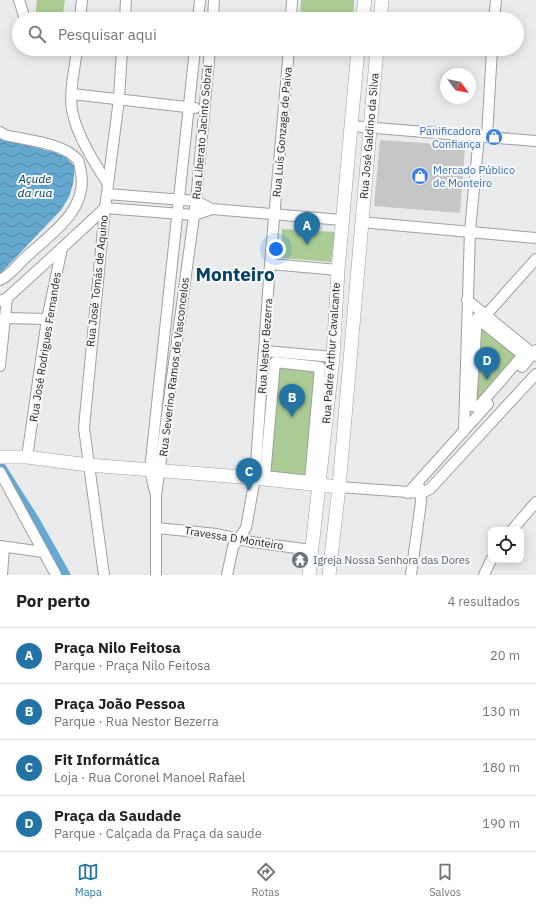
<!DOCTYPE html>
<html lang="pt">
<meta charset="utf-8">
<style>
:root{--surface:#fff;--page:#f6f6f6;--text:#202124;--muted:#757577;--line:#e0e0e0;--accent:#2374a5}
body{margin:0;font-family:"IBM Plex Sans",sans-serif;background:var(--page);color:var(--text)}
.controls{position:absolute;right:12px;bottom:12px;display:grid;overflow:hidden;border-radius:8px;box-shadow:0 2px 10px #0003}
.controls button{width:36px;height:36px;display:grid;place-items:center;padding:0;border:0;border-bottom:1px solid var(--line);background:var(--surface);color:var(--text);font:20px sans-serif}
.compass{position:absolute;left:440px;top:68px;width:36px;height:36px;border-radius:50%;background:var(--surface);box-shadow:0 2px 10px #0003;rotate:122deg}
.you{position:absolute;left:276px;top:249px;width:14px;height:14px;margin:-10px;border:3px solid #fff;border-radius:50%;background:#1a73e8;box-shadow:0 0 0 6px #1a73e833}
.badge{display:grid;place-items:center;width:26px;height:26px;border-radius:50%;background:var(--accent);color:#fff;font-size:13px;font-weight:700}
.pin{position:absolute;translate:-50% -33px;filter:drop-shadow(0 1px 2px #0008)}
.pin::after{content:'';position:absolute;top:21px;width:14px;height:12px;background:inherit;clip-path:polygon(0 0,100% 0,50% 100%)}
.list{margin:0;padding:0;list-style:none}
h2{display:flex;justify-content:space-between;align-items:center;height:52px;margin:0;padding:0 16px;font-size:17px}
h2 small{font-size:13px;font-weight:400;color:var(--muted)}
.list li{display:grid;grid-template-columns:26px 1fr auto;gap:12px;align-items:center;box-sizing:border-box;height:56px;padding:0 16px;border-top:1px solid var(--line)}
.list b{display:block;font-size:15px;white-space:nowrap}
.list p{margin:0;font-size:13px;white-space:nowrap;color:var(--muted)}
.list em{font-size:13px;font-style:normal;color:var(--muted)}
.icon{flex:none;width:22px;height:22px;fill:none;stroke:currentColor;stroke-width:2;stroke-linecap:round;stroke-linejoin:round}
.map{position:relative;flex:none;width:536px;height:575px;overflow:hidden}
.search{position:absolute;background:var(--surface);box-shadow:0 2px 10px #0003;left:12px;right:12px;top:12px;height:44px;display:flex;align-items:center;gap:10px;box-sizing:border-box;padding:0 14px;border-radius:22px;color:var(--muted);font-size:15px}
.sheet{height:276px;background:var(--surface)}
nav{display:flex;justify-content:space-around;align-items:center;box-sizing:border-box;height:56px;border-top:1px solid var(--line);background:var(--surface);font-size:11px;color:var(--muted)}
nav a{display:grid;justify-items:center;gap:2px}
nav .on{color:var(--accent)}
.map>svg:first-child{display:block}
.green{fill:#abcc95}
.water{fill:url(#water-waves)}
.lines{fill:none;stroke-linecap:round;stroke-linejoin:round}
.canal{stroke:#65a9d0;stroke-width:9}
.building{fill:#c4c6c7}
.minor-casing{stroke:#9e9fa0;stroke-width:12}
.major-casing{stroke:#9e9fa0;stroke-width:14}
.minor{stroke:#fff;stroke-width:10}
.major{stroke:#fff;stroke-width:13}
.labels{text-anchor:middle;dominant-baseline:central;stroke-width:4;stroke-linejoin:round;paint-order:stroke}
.shop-label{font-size:11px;fill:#366cbe;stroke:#f7f9fa;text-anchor:end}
.street-label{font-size:11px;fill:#1f2020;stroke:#f7f9fa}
.worship-label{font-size:11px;fill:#5b616d;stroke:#f7f9fa;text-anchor:start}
.water-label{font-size:12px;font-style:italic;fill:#06415b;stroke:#f7f9fa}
.town-label{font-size:19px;font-weight:bold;fill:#054162;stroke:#f7f9fa}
</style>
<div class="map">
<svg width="536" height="575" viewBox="0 0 536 575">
<defs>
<pattern id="water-waves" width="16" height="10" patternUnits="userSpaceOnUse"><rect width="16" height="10" fill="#65a9d0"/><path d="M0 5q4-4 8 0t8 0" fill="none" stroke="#5389a8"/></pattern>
</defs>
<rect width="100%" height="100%" fill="#eaebed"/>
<!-- green -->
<g class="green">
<path d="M37,0H65L62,19L35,18Z"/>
<path d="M301,0H354L353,19H300Z"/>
<path d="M282,229L335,232L331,262L281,258Z"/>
<path d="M477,318L523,355L478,407L471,406Z"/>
<path d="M269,356L327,358L315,482L258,475Z"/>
</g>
<!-- water -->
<path class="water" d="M0,138L57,153L67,158L75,167L73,184L69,197L61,210L0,274Z"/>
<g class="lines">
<!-- canal -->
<path class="canal" d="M0,465L35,520L66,575"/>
</g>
<!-- building -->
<path class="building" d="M380,140L465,146L460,213L374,206Z"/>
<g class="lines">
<!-- minor casing -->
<g class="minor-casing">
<g id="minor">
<path d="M19,0L25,19"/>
<path d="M80,19L82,0"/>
<path d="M125,19L126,0"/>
<path d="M198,19L200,0"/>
<path d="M213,19L214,0"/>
<path d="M291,19L292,0"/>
<path d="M494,19L496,0"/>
<path d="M77,49C75,68 69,91 72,110C76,134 95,164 108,184"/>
<path d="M72,94L195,108"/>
<path d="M351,126L536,141"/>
<path d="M0,132L5,135C25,140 63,143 77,159C80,162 80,169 81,173C88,210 51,234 27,256C18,264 11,275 0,280"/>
<path d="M487,136L492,49"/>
<path d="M107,194L196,201L212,209L342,220"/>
<path d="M105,208L194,215L212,209"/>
<path d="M361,222L536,238"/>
<path d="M270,264L338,270"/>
<path d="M467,300L536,356"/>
<path d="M0,301L7,298L62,248"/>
<path d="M486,315L536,259"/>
<path d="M5,318L47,319"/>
<path d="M477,318L523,355L478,407L471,406Z"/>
<path d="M265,351L333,357"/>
<path d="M275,362L320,367L310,481L265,476Z"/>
<path d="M0,366L7,298"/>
<path d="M522,367L536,350"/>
<path d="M464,431L470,231L479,135"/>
<path d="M27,457L47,319L62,248L105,208"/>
<path d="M0,472L56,575"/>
<path d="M339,487L422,493L430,489L536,374"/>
<path d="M155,492L150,470L195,49"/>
<path d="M408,493L488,404"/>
<path d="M157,528L217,534L252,542L311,550"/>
<path d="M512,530L536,502"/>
<path d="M0,546L43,552"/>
<path d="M2,575L4,547"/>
<path d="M104,575L84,428L105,208L119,99L122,49"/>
<path d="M156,575V496L196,201L210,49"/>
<path d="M227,575L233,547L246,528L255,478L270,264L289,49"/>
<path d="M411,575L421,502L420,488"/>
<path d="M484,575L491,560"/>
</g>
</g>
<!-- major casing -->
<g class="major-casing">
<g id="major">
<path d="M362,19L365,0"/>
<path d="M380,19L382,0"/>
<path d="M0,457H27L88,465L255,478L339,487"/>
<path d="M309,575L333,357L338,270L358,49"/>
<path d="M329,575L339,487L377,49"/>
</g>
</g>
<!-- minor -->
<use href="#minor" class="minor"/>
<!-- major -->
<use href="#major" class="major"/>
</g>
<!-- icons -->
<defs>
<g id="shop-disc" transform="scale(0.9)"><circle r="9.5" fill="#3f7fe0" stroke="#f7f9fa"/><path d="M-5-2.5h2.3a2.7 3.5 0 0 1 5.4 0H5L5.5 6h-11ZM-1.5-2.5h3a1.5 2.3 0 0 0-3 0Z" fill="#fff"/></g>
<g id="temple-disc" transform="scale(0.9)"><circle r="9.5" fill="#6b7280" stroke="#f7f9fa"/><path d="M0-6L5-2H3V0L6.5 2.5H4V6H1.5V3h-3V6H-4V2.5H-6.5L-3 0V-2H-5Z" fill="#fff"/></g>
</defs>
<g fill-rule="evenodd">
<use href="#shop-disc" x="494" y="137"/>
<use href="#shop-disc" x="420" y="176"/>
<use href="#temple-disc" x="300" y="560"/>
</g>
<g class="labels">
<!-- shop labels -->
<g class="shop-label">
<text x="481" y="131">Panificadora<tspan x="481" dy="13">Confiança</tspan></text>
<text x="433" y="170" text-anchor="start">Mercado Público<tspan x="433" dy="13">de Monteiro</tspan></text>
</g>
<!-- street labels -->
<g class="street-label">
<text transform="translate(202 132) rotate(-85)">Rua Liberato Jacinto Sobral</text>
<text transform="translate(282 132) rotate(-85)">Rua Luís Gonzaga de Paiva</text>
<text transform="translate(369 136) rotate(-85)">Rua José Galdino da Silva</text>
<text transform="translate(97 281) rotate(-84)">Rua José Tomás de Aquino</text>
<text transform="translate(265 346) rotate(-86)">Rua Nestor Bezerra</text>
<text transform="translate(45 347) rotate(-81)">Rua José Rodrigues Fernandes</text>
<text transform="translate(331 353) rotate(-86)">Rua Padre Arthur Cavalcante</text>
<text transform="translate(174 367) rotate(-83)">Rua Severino Ramos de Vasconcelos</text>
<text transform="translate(234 538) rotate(9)">Travessa D Monteiro</text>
</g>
<!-- worship labels -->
<g class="worship-label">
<text x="313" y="560">Igreja Nossa Senhora das Dores</text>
</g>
<!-- water labels -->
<g class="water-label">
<text x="35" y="178">Açude<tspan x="35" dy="14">da rua</tspan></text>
</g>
<!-- town labels -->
<g class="town-label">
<text x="235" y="274">Monteiro</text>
</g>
</g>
</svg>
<div class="controls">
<button><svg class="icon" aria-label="locate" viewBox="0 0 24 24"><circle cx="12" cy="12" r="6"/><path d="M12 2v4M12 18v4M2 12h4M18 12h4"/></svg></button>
</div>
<svg class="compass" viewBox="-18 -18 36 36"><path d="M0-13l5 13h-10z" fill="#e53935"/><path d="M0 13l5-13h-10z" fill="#757577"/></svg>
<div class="you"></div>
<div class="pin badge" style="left:307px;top:245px">A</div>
<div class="pin badge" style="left:292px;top:417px">B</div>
<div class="pin badge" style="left:249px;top:491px">C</div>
<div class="pin badge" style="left:487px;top:380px">D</div>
<div class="search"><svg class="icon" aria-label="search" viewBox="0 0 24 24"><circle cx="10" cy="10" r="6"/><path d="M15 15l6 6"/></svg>Pesquisar aqui</div>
</div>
<section class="sheet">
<h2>Por perto<small>4 resultados</small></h2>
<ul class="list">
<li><span class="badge">A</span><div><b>Praça Nilo Feitosa</b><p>Parque · Praça Nilo Feitosa</p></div><em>20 m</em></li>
<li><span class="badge">B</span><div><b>Praça João Pessoa</b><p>Parque · Rua Nestor Bezerra</p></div><em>130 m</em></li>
<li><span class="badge">C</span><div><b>Fit Informática</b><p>Loja · Rua Coronel Manoel Rafael</p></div><em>180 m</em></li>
<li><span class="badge">D</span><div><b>Praça da Saudade</b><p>Parque · Calçada da Praça da saude</p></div><em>190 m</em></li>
</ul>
</section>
<nav>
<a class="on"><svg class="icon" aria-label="map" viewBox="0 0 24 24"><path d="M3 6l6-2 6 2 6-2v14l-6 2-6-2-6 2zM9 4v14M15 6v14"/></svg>Mapa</a>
<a><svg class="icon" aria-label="directions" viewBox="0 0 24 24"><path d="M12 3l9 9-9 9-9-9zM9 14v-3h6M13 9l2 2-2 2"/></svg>Rotas</a>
<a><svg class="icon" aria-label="saved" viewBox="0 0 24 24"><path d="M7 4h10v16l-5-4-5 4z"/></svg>Salvos</a>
</nav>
